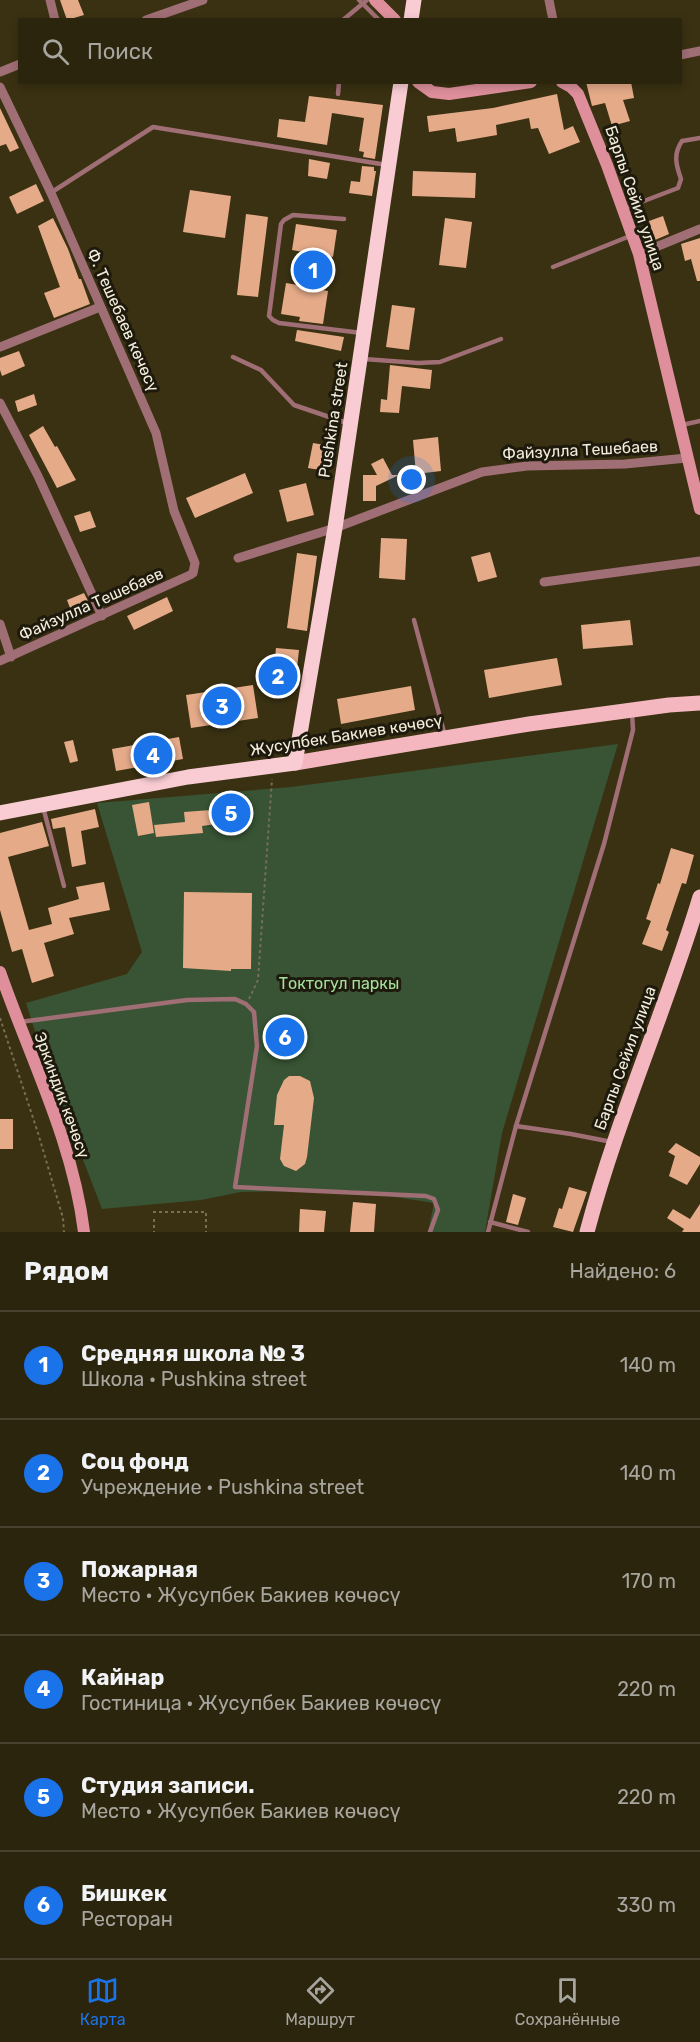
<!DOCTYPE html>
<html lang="ru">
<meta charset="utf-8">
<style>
:root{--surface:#2c250e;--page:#38311c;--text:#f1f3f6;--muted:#a6a59e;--line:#48422e;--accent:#1a73e8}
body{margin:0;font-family:Rubik,sans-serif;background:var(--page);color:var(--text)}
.you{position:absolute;left:412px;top:480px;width:21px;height:21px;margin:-15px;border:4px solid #fff;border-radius:50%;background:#1a73e8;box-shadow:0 0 0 9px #1a73e833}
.badge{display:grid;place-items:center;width:39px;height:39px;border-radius:50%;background:var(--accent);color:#fff;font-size:20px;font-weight:700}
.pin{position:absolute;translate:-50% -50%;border:3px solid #fff;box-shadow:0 2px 6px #0006}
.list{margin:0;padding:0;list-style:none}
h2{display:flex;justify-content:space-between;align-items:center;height:78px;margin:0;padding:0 24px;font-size:26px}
h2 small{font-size:20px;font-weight:400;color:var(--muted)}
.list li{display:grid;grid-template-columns:39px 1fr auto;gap:18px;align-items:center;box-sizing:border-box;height:108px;padding:0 24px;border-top:2px solid var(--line)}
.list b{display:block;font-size:22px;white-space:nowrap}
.list p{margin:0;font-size:20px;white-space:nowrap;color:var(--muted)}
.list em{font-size:20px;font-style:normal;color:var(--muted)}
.icon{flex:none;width:33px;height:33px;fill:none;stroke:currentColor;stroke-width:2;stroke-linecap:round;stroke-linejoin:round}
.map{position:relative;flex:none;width:700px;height:1232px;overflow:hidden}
.search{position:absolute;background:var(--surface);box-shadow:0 3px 9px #0003;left:18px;right:18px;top:18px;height:66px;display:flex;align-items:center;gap:15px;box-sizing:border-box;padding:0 21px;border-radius:0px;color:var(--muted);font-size:22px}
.sheet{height:726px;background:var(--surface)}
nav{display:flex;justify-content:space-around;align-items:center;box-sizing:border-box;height:84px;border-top:2px solid var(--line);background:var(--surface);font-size:16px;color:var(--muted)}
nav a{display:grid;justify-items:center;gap:3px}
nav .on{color:var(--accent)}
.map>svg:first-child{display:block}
.park{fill:#385434}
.building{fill:#e5ab89}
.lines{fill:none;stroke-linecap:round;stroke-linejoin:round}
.path{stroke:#776f55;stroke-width:2;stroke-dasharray:3 3;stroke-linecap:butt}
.service{stroke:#a06e75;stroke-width:4.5}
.minor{stroke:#a06e75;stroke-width:9}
.secondary{stroke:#de8f9b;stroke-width:12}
.primary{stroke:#f5b7bf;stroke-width:15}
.trunk{stroke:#f8ccd2;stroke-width:15}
.labels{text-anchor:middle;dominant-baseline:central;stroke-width:6;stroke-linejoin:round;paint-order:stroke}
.street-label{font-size:16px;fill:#f3eedc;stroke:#1d190c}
.park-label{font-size:16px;fill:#a4e19b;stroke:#1d190c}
</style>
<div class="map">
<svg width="700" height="1232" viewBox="0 0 700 1232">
<rect width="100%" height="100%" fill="#3a3112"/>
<!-- park -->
<path class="park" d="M618,744L502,1133L485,1232H428L434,1203L349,1190L241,1192L201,1200L102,1209L43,1056L26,1003L127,974L142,952L97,803L291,787Z"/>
<!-- building -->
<g class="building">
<path d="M60,0H78L84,15L67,20Z"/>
<path d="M586,82H631L634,98L623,100L630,121L612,126L605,103L592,106Z"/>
<path d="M557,94L564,130L573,126L580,142L549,154L538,128L531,129L529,118L496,125L497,135L457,142L455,128L429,132L427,116L493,108Z"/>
<path d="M309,96L383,105L375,159L363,157L364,152L359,151L364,118L332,113L327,145L277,137L279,119L305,122Z"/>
<path d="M0,108L19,148L10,152L6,144L0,146Z"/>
<path d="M309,159L330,163L327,179L308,176Z"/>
<path d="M362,166L374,167V171H376L372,196L349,193L351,181L360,182Z"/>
<path d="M413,171L476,173L475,198L412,196Z"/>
<path d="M36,184L44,201L17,214L9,197Z"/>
<path d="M190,190L231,196L225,238L183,232Z"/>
<path d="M246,214L268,217L258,297L237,295Z"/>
<path d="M663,216L669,234L655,240L649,221Z"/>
<path d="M53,218L68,249L79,279H81L90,304L54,318L44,293L60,287L38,226Z"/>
<path d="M445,218L472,222L466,268L439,265Z"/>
<path d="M296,224L337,230L333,257L329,256L323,290L328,291L323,324L299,321L300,317L281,314L286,283L298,285L303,252L292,250Z"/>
<path d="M700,238V281H697L691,259L685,261L681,244Z"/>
<path d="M392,305L415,308L409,350L386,347Z"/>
<path d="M297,330L344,337L341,351L295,341Z"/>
<path d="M19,351L25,366L2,376L0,370V358Z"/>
<path d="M390,365L432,370L430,389L402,386L399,413L380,412L381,399L387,400Z"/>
<path d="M34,394L37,405L18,412L15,401Z"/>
<path d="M43,426L55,447L57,446L76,480L57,488L29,435Z"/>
<path d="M438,437L441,471L416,474L413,440Z"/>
<path d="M313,443L331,446L326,471L308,468Z"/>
<path d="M383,458L392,475H399L376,486V501H363V475H377L371,464Z"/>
<path d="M245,473L253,493L195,518L186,498Z"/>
<path d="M306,483L314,515L287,522L279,490Z"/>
<path d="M90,511L96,527L80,532L74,516Z"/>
<path d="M381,538L407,539L405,580L379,578Z"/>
<path d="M490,552L497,577L478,582L471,557Z"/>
<path d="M297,553L317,556L307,631L287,628Z"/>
<path d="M84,593L92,609L73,616L67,600Z"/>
<path d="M167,597L173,611L134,630L127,616Z"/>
<path d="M630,620L633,645L583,649L581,625Z"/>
<path d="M276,648L299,650L295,687L272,684Z"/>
<path d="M557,658L562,685L489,698L484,670Z"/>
<path d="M253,685L258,718L191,728L186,695Z"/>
<path d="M411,686L415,710L341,724L337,699Z"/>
<path d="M179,737L183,759L116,771L112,749Z"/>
<path d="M73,740L78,761L70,763L64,742Z"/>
<path d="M235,799L236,803L248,801L250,819L202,826L203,833L156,837L154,825L185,822L184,812L211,810V806L223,805V801Z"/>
<path d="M149,802L154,833L138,836L132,805Z"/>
<path d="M95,809L99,827L81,831L86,864L72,867L65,827L53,829L51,819Z"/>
<path d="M42,822L49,846L8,857L29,930L52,924L48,908L79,899L76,887L104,882L110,910L69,918L74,934L44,943L54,976L32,983L22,949L12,952L0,910V833Z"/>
<path d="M671,848L694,855L686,884L682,883L666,930L669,932L662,951L642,944L651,921L646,919L658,883L660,884Z"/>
<path d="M184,892L252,893L251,969H231V971L183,968Z"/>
<path d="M289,1076H300L310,1081L314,1098L307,1157L305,1164L296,1171L284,1166L280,1159L284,1125H274L277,1095L284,1080Z"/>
<rect x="0" y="1119" width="13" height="30"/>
<path d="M676,1143L700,1157V1164L687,1185L669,1176L675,1156L668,1152Z"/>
<path d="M569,1187L587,1192L573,1232L553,1227L559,1208L562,1209Z"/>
<path d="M513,1194L526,1198L518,1225L506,1222Z"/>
<path d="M353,1202L376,1204L374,1232H350Z"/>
<path d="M700,1204V1232H682L684,1229L667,1218L673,1209L690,1219Z"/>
<path d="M300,1209L326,1211L324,1232H299Z"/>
</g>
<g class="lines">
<!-- path -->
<g class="path">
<path d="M249,999L258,980L272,779"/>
<path d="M0,1018L38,1133L63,1218L64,1232"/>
<path d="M153,1212H206V1232"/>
<path d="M154,1219V1232"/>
</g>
<!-- service -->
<g class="service">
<path d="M359,0L379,20"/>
<path d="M343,20L367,0"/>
<path d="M338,94L339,82"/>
<path d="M52,192L153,127L387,165"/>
<path d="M623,209L678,188L681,179C676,165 673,154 682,141L700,138"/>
<path d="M344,219L293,215L284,220L281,224L269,316L273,320L279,323L362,333"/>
<path d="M553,267L630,236"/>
<path d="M233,357L261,370L294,405L347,423"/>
<path d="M364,359L418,363L440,362L501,339"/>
<path d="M682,425L700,421"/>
<path d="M414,620L445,736"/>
<path d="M43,807L64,886"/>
<path d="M20,1022L187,1000L235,999L246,1004L254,1012L257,1046L235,1187L426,1196L434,1199L438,1210L430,1232"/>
<path d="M516,1126L604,844L633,730L632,712"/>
<path d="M490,1222L528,1232"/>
<path d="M488,1232L516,1126L571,1134L612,1142"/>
</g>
<!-- minor -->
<g class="minor">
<path d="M50,0L55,20"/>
<path d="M549,0L553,20"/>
<path d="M146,20L203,0"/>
<path d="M680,55L700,51"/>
<path d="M0,72L20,64"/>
<path d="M0,87L51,193L156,433L174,511L195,563L193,573L190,575L0,661"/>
<path d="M639,254L700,229"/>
<path d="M0,347L100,307"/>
<path d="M0,403L38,476L102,616"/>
<path d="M238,558L335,528L482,472L527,466L625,464L687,458"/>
<path d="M544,582L700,561"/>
<path d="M0,624L11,657"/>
</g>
<!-- secondary -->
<g class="secondary">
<path d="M375,0L395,20"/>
<path d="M418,82L432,92L449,94L531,82"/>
<path d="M562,82L571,87L578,94L607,165L639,254L700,509"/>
<path d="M0,972C30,1058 73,1141 84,1232"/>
</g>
<!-- primary -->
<g class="primary">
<path d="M295,763L529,724L669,705L700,703"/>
<path d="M587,1232C617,1118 666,1010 700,897"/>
</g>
<!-- trunk -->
<g class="trunk">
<path d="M411,20L414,0"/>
<path d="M0,813L188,777L295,763L335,528L401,82"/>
</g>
</g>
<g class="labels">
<!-- street labels -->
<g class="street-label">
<text transform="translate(635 198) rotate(71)">Барпы Сейил улица</text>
<text transform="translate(123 320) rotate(66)">Ф. Тешебаев көчөсү</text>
<text transform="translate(333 420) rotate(-81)">Pushkina street</text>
<text transform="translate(580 450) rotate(-3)">Файзулла Тешебаев</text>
<text transform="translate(91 604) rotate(-24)">Файзулла Тешебаев</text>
<text transform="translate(346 735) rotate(-9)">Жусупбек Бакиев көчөсү</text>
<text transform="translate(625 1058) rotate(-70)">Барпы Сейил улица</text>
<text transform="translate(62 1095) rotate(70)">Эркиндик көчөсү</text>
</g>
<!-- park labels -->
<g class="park-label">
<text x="339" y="983">Токтогул паркы</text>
</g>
</g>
</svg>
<div class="you"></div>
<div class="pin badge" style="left:313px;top:270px">1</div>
<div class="pin badge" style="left:278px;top:676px">2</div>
<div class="pin badge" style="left:222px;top:706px">3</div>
<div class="pin badge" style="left:153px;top:755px">4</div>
<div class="pin badge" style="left:231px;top:813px">5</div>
<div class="pin badge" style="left:285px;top:1037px">6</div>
<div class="search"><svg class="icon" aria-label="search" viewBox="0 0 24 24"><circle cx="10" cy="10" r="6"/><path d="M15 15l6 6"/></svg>Поиск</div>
</div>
<section class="sheet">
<h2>Рядом<small>Найдено: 6</small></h2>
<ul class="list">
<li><span class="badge">1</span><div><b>Средняя школа № 3</b><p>Школа · Pushkina street</p></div><em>140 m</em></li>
<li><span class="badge">2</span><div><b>Соц фонд</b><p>Учреждение · Pushkina street</p></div><em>140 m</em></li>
<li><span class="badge">3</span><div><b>Пожарная</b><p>Место · Жусупбек Бакиев көчөсү</p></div><em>170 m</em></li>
<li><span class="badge">4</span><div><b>Кайнар</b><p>Гостиница · Жусупбек Бакиев көчөсү</p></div><em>220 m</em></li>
<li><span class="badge">5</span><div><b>Студия записи.</b><p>Место · Жусупбек Бакиев көчөсү</p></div><em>220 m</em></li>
<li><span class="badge">6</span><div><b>Бишкек</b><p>Ресторан</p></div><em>330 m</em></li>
</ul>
</section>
<nav>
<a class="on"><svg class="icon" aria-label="map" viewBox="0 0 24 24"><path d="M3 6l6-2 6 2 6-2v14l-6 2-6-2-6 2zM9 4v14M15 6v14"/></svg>Карта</a>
<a><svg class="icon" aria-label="directions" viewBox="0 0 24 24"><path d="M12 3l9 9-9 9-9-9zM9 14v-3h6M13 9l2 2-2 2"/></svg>Маршрут</a>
<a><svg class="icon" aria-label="saved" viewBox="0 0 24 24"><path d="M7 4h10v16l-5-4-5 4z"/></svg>Сохранённые</a>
</nav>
